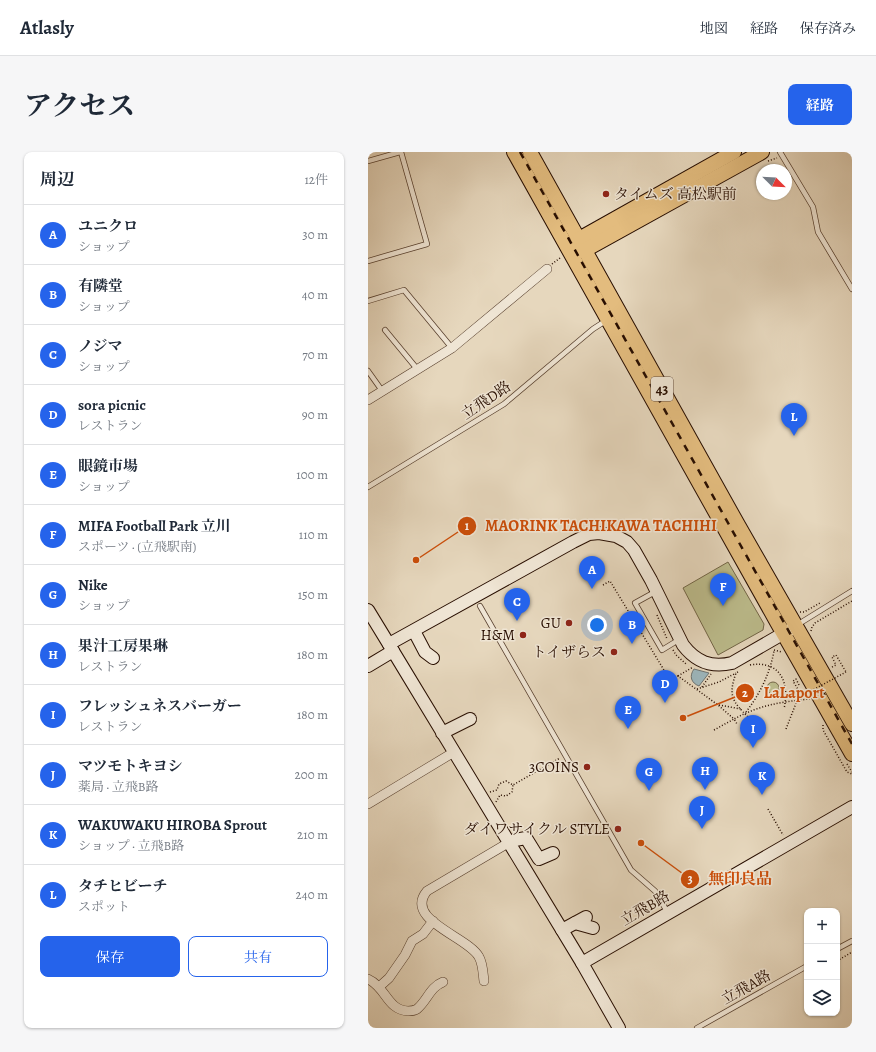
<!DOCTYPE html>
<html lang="ja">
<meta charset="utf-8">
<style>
:root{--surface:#fff;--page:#f6f6f7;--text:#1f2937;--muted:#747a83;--line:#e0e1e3;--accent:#2563eb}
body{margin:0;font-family:Alegreya,"Noto Serif JP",serif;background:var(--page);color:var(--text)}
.controls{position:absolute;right:12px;bottom:12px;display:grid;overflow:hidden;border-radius:8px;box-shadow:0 1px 3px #0004}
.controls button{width:36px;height:36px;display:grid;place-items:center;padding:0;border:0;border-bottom:1px solid var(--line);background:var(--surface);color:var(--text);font:20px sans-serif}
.compass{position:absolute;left:388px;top:12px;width:36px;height:36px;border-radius:50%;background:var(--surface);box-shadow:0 1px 3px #0004;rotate:114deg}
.you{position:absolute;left:229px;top:473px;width:14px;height:14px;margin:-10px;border:3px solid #fff;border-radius:50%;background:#1a73e8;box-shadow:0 0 0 6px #1a73e833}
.badge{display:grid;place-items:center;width:26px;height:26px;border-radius:50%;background:var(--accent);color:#fff;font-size:13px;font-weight:700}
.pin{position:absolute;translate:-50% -33px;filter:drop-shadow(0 1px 2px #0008)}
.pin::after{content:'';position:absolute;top:21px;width:14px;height:12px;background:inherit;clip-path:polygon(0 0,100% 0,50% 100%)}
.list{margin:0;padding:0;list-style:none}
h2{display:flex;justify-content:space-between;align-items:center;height:52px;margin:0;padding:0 16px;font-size:17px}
h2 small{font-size:13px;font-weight:400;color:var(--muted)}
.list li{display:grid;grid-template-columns:26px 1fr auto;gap:12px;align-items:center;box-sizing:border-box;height:60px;padding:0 16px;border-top:1px solid var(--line)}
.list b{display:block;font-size:15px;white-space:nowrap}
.list p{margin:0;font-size:13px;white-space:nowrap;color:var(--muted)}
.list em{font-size:13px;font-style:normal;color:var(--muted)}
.actions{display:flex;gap:8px;padding:12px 16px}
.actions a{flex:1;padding:9px 0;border:1px solid var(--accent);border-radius:8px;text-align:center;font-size:14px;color:var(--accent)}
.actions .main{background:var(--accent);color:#fff}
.icon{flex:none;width:22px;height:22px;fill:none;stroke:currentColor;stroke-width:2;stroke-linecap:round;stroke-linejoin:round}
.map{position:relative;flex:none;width:484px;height:876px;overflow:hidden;border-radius:8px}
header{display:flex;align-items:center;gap:24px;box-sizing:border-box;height:56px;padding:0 20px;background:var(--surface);border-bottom:1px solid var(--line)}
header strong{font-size:19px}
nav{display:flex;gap:22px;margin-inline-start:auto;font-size:14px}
.intro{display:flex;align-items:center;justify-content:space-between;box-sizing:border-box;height:96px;padding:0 24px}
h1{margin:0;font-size:28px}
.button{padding:10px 18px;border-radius:8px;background:var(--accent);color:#fff;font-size:14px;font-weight:700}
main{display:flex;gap:24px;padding:0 24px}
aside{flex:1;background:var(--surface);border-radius:8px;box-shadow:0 1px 3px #0004}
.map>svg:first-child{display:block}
.green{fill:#bcbc8c;stroke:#726546}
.water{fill:#9cb6bc;stroke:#6e7371}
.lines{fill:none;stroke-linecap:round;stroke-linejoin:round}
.lane-casing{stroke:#58402f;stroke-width:6}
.street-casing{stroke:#58402f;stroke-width:10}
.secondary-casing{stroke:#280e00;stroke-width:14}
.primary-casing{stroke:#280e00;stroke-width:16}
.path{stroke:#280e00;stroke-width:1.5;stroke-dasharray:1 2;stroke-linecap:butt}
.lane{stroke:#efe5d4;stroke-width:4.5}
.street{stroke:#efe5d4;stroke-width:9}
.secondary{stroke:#efe5d4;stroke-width:12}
.primary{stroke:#e3bc7e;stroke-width:14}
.rail{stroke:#280e00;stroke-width:2.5;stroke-dasharray:7 7;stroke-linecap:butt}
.path-bridge{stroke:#280e00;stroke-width:1.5;stroke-dasharray:1 2;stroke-linecap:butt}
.poi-dot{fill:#8f2418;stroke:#efe5d4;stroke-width:1.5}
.labels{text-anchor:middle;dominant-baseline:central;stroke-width:3;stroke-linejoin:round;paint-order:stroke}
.shield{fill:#efe5d4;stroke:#644e40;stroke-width:1}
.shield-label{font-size:14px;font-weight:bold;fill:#280e00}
.poi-label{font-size:15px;fill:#280e00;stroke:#efe5d4;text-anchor:end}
.street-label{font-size:15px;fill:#280e00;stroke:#efe5d4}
.leader{fill:none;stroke:#cb4e0a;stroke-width:1.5}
.callout-dot{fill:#cb4e0a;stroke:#efe5d4;stroke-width:1.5}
.mark-label{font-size:12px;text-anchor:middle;font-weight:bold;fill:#fff}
.callout-label{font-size:16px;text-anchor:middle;font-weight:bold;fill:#cb4e0a;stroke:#efe5d4;stroke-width:3;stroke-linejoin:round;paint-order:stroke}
</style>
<header>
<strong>Atlasly</strong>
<nav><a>地図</a><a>経路</a><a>保存済み</a></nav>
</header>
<div class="intro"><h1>アクセス</h1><a class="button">経路</a></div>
<main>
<aside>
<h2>周辺<small>12件</small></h2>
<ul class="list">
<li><span class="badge">A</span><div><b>ユニクロ</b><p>ショップ</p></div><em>30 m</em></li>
<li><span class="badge">B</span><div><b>有隣堂</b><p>ショップ</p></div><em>40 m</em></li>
<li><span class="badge">C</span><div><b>ノジマ</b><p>ショップ</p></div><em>70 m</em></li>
<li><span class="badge">D</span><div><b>sora picnic</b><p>レストラン</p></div><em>90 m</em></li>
<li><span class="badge">E</span><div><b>眼鏡市場</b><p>ショップ</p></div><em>100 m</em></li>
<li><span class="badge">F</span><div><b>MIFA Football Park 立川</b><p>スポーツ · (立飛駅南)</p></div><em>110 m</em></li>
<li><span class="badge">G</span><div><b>Nike</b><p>ショップ</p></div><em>150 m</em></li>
<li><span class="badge">H</span><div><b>果汁工房果琳</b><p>レストラン</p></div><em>180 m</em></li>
<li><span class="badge">I</span><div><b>フレッシュネスバーガー</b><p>レストラン</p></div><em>180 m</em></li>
<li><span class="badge">J</span><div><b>マツモトキヨシ</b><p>薬局 · 立飛B路</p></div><em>200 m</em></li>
<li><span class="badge">K</span><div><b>WAKUWAKU HIROBA Sprout</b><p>ショップ · 立飛B路</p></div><em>210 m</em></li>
<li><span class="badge">L</span><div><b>タチヒビーチ</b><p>スポット</p></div><em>240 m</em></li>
</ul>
<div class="actions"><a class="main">保存</a><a>共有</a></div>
</aside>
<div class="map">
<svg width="484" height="876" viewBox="0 0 484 876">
<rect width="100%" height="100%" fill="#e6d7bd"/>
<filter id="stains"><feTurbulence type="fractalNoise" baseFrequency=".005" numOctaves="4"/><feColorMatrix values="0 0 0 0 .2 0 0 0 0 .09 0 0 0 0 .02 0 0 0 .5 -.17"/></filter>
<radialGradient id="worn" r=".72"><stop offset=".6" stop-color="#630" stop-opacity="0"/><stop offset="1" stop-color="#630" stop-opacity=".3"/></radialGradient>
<!-- green -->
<g class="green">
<path d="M360,410L396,472L395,478L350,503L315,436Z"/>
<circle cx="405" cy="536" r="6"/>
</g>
<!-- water -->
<path class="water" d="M326,517L341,521L331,534C323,531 321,524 326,517Z"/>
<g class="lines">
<!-- lane casing -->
<g class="lane-casing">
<g id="lane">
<path d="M412,0L445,55L450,80L484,137"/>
<path d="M0,9L32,0"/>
<path d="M0,109L59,92L33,0"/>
<path d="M0,149L36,138L84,196"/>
<path d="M17,178L50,218"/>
<path d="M0,219L15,240"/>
<path d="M0,335L136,252L225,177L239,168"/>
<path d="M287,440L267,451L294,498L312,487"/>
<path d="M112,454L263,718L287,739L300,761"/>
<path d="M429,473L484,439"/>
<path d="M469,797L484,789"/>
<path d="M329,876L439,814"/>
</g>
</g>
<!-- street casing -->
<g class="street-casing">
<g id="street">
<path d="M0,248L84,196L179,117"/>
<path d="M0,652L86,600"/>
<path d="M0,827C18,835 19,858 40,859C44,859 46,859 49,857C59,849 62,835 75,830"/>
<path d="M116,829C115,822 115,812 111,805C101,785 35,768 59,739L140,691"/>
<path d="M11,835L21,826L37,803L44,789L55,782L65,769"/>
</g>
</g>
<!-- secondary casing -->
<g class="secondary-casing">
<g id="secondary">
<path d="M0,458L25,499"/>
<path d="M46,479L57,500L65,506"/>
<path d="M21,492L205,390L221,382L231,381L248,384L259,390L266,398L283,428L315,493C328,510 343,516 364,511L423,477"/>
<path d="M0,514L25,499L214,811"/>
<path d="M74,581L102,567"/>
<path d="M140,691L147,688L158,686L171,707L185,701"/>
<path d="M207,771L225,776"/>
<path d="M194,778L218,765"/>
<path d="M251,876L214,811L484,655"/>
</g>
</g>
<!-- primary casing -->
<g class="primary-casing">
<g id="primary">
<path d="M146,0L409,470L484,602"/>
<path d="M162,0L370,373L484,572"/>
<path d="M206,94L211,87L366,0"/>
<path d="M208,99L217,98L394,0"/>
</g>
</g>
<!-- path -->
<g class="path">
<path d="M400,9L409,6"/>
<path d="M184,112L192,106"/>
<path d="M235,433L242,429L302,528L310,524L350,553L366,567C392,553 412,550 442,547"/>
<path d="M432,460H436L452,451"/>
<path d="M289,463L299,487"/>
<path d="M443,479L444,475L447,471L484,449"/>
<path d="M305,498L308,503L318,512"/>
<path d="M406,498L414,500"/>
<path d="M382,513C412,508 422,530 416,557"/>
<path d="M464,515L468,513L464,505L468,503L478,520"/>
<path d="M370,520L368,521C360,544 364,549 381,566"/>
<path d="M310,524L325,515"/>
<path d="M431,533L428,527L425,529L434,544"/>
<path d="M334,535L343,522"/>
<path d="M288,536L302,528L307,536"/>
<path d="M329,537L351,530L368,521"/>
<path d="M351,553L373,557"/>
<path d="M378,560C392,542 402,521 406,499"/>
<path d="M455,573V578L479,620L484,622"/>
<path d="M346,578L366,567L369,572"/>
<path d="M479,612L484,620"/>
<path d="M122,640L129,638L131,632L138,629L145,633L192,606"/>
<path d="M128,650L132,643L138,644L144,640L145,633"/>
<path d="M400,657L415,683"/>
<path d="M469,809L484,800"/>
</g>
<!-- lane -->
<use href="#lane" class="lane"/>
<!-- street -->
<use href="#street" class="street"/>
<!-- secondary -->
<use href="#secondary" class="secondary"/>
<!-- primary -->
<use href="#primary" class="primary"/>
<!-- rail -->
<path class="rail" d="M152,0L484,592"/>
<!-- path-bridge -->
<path class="path-bridge" d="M418,577L430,546L478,520"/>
</g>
<!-- markers -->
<g class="poi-dot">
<circle cx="238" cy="42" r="4"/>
<circle cx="201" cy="471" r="4"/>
<circle cx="155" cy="483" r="4"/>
<circle cx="246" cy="500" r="4"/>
<circle cx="219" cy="615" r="4"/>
<circle cx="250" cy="677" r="4"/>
</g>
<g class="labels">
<!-- shield labels -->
<rect class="shield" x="283" y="225" width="22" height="24" rx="3"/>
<g class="shield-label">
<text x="294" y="237">43</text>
</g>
<!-- poi labels -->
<g class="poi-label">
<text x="246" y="42" text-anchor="start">タイムズ 高松駅前</text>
<text x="193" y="471">GU</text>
<text x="147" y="483">H&amp;M</text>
<text x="238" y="500">トイザらス</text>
<text x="211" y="615">3COINS</text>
<text x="242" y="677">ダイワサイクル STYLE</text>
</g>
<!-- street labels -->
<g class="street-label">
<text transform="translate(118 248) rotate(-34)">立飛D路</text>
<text transform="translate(277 756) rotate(-30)">立飛B路</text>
<text transform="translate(378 835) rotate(-29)">立飛A路</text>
</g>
</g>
<!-- callouts -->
<path class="leader" d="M48 408L99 374M315 566L377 541M273 691L322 727"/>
<g class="callout-dot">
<circle cx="48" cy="408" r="4"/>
<circle cx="315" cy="566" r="4"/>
<circle cx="273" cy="691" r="4"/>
<circle cx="99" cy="374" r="10"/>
<circle cx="377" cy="541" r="10"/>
<circle cx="322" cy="727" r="10"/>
</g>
<g class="mark-label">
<text x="99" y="378">1</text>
<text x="377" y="545">2</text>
<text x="322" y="731">3</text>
</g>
<g class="callout-label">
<text x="233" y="379">MAORINK TACHIKAWA TACHIHI</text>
<text x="426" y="546">LaLaport</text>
<text x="372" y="732">無印良品</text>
</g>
<rect width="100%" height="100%" filter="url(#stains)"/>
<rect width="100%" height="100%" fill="url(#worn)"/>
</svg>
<div class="controls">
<button>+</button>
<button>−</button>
<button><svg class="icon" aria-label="layers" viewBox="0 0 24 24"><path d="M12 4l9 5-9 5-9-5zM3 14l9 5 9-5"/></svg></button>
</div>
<svg class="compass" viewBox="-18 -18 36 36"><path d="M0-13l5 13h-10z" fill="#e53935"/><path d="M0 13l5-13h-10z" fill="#747a83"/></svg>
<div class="you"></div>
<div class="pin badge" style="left:224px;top:437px">A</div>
<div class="pin badge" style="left:264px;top:492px">B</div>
<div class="pin badge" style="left:149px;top:469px">C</div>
<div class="pin badge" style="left:297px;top:551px">D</div>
<div class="pin badge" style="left:260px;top:577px">E</div>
<div class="pin badge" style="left:355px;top:454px">F</div>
<div class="pin badge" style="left:281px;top:639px">G</div>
<div class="pin badge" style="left:337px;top:638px">H</div>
<div class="pin badge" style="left:385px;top:596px">I</div>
<div class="pin badge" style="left:334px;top:677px">J</div>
<div class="pin badge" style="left:394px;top:643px">K</div>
<div class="pin badge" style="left:426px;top:284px">L</div>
</div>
</main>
